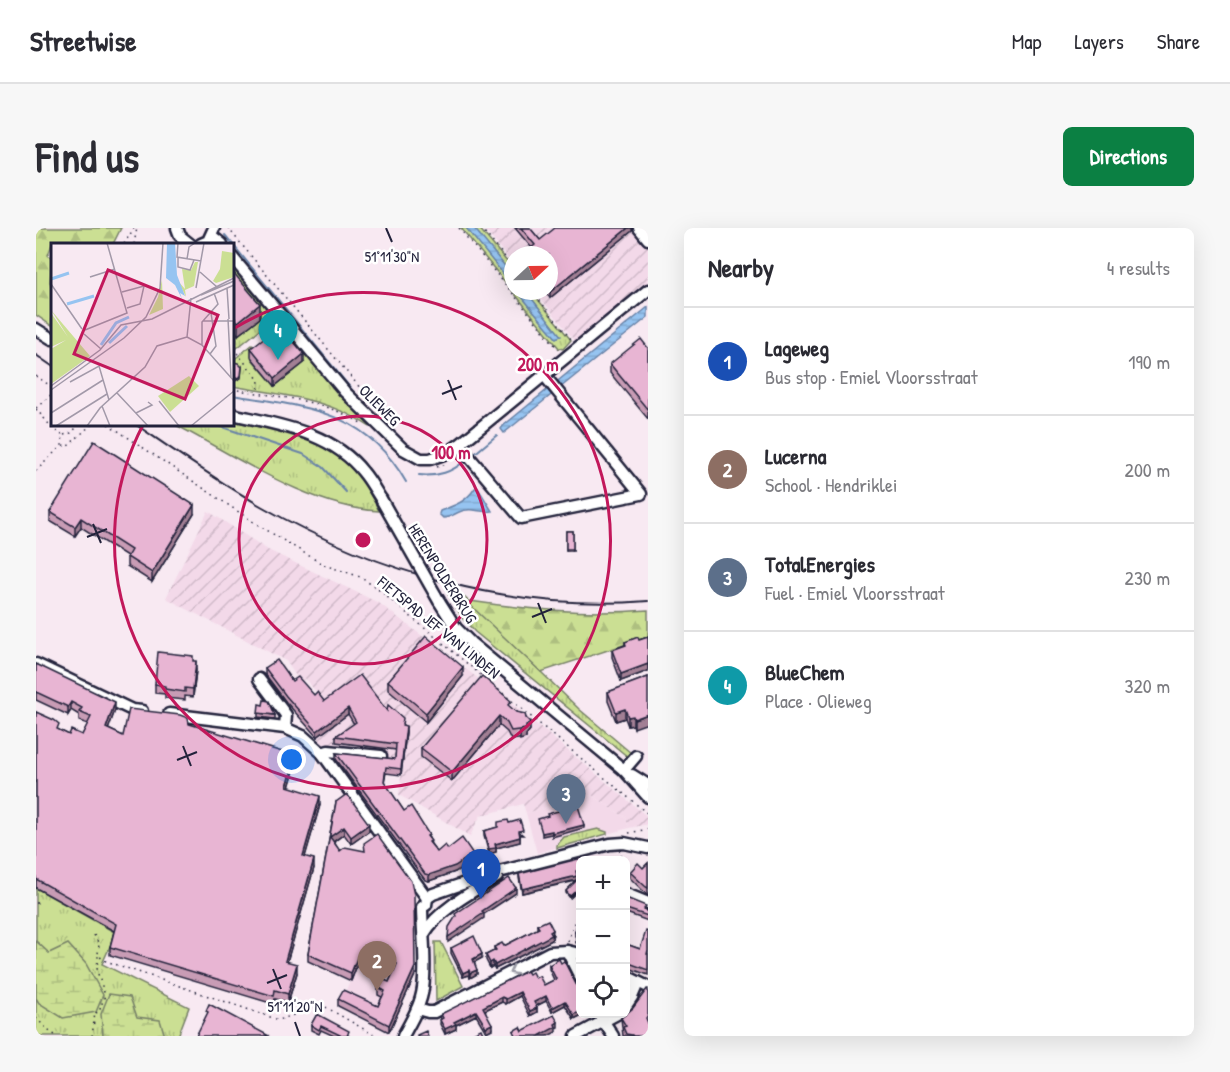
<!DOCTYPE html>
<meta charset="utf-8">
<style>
:root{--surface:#fff;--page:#f7f7f7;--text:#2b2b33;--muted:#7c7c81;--line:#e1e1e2;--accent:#0b8043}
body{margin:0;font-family:"Patrick Hand",sans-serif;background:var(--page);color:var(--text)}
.controls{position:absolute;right:18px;bottom:18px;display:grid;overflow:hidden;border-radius:9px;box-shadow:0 6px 24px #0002}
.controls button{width:54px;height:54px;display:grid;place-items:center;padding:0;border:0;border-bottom:2px solid var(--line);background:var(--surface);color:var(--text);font:30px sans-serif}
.compass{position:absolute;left:468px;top:18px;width:54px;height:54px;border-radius:50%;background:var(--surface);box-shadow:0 6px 24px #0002;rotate:68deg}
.you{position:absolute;left:256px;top:532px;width:21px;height:21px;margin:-15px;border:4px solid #fff;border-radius:50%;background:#1a73e8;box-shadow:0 0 0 9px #1a73e833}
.badge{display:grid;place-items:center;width:39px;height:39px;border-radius:50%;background:var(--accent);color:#fff;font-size:20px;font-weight:700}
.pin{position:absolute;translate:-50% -50px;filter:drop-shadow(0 2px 3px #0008)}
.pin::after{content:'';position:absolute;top:32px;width:21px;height:18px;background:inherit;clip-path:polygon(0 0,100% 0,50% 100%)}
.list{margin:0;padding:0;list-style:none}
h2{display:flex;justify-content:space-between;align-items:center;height:78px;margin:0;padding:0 24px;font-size:26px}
h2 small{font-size:20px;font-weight:400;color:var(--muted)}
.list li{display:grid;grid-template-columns:39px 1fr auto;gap:18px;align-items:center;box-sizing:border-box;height:108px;padding:0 24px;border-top:2px solid var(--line)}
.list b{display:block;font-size:22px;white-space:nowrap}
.list p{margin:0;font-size:20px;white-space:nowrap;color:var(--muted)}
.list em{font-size:20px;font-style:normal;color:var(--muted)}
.icon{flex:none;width:33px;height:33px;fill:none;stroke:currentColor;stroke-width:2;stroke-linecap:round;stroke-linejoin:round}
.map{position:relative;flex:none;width:612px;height:808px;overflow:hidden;border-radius:9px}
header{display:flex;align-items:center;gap:36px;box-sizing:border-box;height:84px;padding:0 30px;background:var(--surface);border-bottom:2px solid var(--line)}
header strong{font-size:28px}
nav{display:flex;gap:33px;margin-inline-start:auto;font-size:21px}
.intro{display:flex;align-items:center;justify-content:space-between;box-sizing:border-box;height:144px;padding:0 36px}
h1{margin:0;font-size:42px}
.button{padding:15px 27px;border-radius:9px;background:var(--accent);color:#fff;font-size:21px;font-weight:700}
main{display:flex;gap:36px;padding:0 36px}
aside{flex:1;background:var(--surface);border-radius:9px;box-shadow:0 6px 24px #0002}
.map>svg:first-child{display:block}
.built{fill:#f3d9e9}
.industrial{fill:url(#industrial-furrows)}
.grass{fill:url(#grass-tufts);stroke:#768067;stroke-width:1.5}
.forest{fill:url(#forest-firs);stroke:#768067;stroke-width:1.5}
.wetland{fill:url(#wetland-marsh);stroke:#768067;stroke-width:1.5}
.water{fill:url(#water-rules);stroke:#6883a8;stroke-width:1.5}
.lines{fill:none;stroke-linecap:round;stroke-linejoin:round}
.stream{stroke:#6883a8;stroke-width:2}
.minor-casing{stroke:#22223b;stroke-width:15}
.path{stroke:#22223b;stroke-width:1.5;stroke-dasharray:1.5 4.5;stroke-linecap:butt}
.minor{stroke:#fff;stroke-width:10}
.rail{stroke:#22223b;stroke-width:2}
.minor-bridge-casing{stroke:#22223b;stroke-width:15;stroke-linecap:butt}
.minor-bridge{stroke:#fff;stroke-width:10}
.wall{fill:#c89cb5;stroke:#22223b;stroke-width:1.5}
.shaded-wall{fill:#a27f94;stroke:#22223b;stroke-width:1.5}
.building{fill:#e8b5d3;stroke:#22223b;stroke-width:1.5}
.oneway{stroke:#9c9ca7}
.ticks{fill:none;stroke:#22223b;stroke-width:2}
.ring{fill:none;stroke:#c2185b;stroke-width:3}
.labels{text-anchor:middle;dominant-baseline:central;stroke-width:5;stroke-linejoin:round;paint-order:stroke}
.street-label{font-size:16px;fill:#22223b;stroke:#fff}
.inset-river{fill:none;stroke:#96c4f1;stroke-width:3}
.inset-road{fill:none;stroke:#a299a9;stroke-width:1.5}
.view{fill:#c2185b;fill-opacity:0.15;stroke:#c2185b;stroke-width:3}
.inset-edge{fill:none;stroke:#22223b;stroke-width:3}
.ticks-label{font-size:15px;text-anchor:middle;fill:#22223b;stroke:#fff;stroke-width:5;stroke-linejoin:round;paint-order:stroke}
.centre{fill:#c2185b;stroke:#fff;stroke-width:3}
.ring-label{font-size:18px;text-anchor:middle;font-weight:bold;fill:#c2185b;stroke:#fff;stroke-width:5;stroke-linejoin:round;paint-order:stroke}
</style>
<header>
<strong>Streetwise</strong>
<nav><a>Map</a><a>Layers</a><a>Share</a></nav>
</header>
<div class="intro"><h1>Find us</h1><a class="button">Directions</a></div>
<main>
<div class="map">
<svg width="612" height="808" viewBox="0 0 612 808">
<defs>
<pattern id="industrial-furrows" width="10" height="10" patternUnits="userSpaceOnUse" patternTransform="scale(1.5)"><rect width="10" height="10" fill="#f3d9e9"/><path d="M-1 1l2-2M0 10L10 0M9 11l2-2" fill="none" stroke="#d0bac9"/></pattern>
<pattern id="grass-tufts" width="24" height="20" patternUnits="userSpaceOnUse" patternTransform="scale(1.5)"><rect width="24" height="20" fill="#cbdf93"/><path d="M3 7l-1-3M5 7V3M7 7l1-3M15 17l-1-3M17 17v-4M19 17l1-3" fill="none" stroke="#aebf80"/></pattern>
<pattern id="forest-firs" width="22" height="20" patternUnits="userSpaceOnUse" patternTransform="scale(1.5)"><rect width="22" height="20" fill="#cbdf93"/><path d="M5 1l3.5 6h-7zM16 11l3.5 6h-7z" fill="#aebf80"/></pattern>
<pattern id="wetland-marsh" width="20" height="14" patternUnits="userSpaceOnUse" patternTransform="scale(1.5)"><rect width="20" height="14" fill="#cbdf93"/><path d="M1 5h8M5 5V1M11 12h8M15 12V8" fill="none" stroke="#aebf80"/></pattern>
<pattern id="water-rules" width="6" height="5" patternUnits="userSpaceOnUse" patternTransform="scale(1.5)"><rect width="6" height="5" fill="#96c4f1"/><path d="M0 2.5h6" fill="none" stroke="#81a8d0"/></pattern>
</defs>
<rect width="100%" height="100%" fill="#f8e9f2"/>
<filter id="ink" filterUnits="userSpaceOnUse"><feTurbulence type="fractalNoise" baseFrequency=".0167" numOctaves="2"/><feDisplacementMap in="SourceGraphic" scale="12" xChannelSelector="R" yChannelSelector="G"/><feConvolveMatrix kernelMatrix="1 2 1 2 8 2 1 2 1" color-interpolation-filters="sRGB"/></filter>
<g filter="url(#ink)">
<!-- built -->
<g class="built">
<path d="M556,567L590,590L593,600L501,625L490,585Z"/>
<path d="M322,734L335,737L375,758L359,793L307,769Z"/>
</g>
<!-- industrial -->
<g class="industrial">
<path d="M447,0H612V54L540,114L499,63H513V27H477V36Z"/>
<path d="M172,283L232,322L343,375L481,480L612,589V596L593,600L590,590L556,567L490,585L487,576L444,588L434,608L363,567L367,531L359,537L299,529L276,504L295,488L291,476L269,451L264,454L250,433L130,370Z"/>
</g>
<!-- grass -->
<g class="grass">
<path d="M425,0H443L477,41V63H495L535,112L527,121L523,120Z"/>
<path d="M197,40L238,90L201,120L197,114L196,100L202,107Z"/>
<path d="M244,95L334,199C293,170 245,167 197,158L196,133L216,117L222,123L215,130L239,158L268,135L239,99Z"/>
<path d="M197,193C237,203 287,207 316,240C328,252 335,268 343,283C275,280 199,228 140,197L196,196Z"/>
<path d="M412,366L429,370L543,481L595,525L592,529L439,404L427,391Z"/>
<path d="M562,601L571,604V606L521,620V617L528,609Z"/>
<path d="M0,660L80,705L66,736L153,779L142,808H0Z"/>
<path d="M399,714H405L427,758L400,773Z"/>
</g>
<!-- forest -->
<g class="forest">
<path d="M0,0H85L77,16H16L12,27L16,31L14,54L16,59V98L0,87Z"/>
<path d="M434,373C493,382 552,387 612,382V409L505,444L432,375Z"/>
</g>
<!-- wetland -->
<g class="wetland">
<path d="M0,713L13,725L32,716L50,736L67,767L60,784L27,790L3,775L0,770Z"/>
<path d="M73,766L94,769L101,789L124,792L129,808H67L65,786Z"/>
</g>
<!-- water -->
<g class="water">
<path d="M430,0H438L477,48V58Z"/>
<path d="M481,63H490L525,108L520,110Z"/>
<path d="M612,79V89L468,205L465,201L467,198Z"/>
<path d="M439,260H442L456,283C447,285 440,281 431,282C422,282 416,290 407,290L403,286L404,283C419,277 429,275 439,260Z"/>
</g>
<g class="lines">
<!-- stream -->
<g class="stream">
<path d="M189,7L316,162"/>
<path d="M196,167C271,179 329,182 370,254"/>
<path d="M177,196L267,226L287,239L310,264"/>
<path d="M437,227L461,207"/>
<path d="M383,247C402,249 416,244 430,232"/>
</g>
<!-- minor casing -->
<g class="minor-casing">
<g id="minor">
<path d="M141,0L144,8L154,16"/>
<path d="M603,0L612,11"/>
<path d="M176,8L186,16"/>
<path d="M165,16L172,13L178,0"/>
<path d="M196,29L309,164L367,221L385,231H394L411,225L423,217L612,62"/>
<path d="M0,101L16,111"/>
<path d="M196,186C243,197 296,204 327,244C334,252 339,262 345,271"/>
<path d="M423,217L485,290L605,266L508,147"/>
<path d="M403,373L420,400L435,415L588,542L612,569"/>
<path d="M0,436L96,482L106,483"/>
<path d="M223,451L250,487L249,500"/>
<path d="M133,486L249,500L267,508L286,525L391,670"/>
<path d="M286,525L292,523L345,528"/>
<path d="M588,542L600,528"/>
<path d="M596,547L612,557"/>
<path d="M590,666L612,675"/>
<path d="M391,670L397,666L455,646L574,616L588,615L612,620"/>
<path d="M388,706C402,682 437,663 461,649"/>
<path d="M531,723L544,749"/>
<path d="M590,748L612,759"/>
<path d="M590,778L596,769L602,755"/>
<path d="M381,781L392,784H398L514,724L531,723L544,726"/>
<path d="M563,786L577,808"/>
<path d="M367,808C375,793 385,777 387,760C391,733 386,705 386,679L390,677L391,670"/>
<path d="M540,808L581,786"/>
</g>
</g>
<!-- path -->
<g class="path">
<path d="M192,0L344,184"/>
<path d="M423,0L523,122"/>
<path d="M445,0L477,39"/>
<path d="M88,16L98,0"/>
<path d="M98,16L101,0"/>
<path d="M496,63L535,111"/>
<path d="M201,125L223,152L222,165"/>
<path d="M0,148L16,159"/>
<path d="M196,161C241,169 288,171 328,197"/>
<path d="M0,180L16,166"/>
<path d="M0,181L18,202L26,207"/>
<path d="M72,196L219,295L288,337L322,348L338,358L612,586"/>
<path d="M28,207L35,205L44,196"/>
<path d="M27,218L31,219L56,196"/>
<path d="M401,239L411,236"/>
<path d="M0,243L26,217L27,207"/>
<path d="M593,605L612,601"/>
<path d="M580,632L588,625"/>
<path d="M0,675H2"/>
<path d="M58,707L63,716L62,726L67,732L243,792L286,777L340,808"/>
<path d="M532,713L544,677"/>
<path d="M0,790L15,805L22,808"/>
<path d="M56,808L59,785L63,784L69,767L61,743L62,728"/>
</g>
<!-- minor -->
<use href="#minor" class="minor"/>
<!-- rail -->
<g class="rail">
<path d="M0,127L16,138"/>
<path d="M99,196C140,224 181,253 225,278C342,345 476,384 612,373"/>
</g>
<!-- minor-bridge casing -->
<g class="minor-bridge-casing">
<path id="minor-bridge" d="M345,271L403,373"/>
</g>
<!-- minor-bridge -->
<use href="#minor-bridge" class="minor-bridge"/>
</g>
<!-- wall -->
<g class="wall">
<path d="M479,0H494L504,12L596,0V3L514,70L508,63H513V27L495,19Z"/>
<path d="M196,43L224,90L202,107L196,100Z"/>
<path d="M215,120L268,135L239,158L215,129Z"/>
<path d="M612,120V191L574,145V136Z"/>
<path d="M14,284L158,286L116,354L91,338V328L45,299L39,308L14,293Z"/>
<rect x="530" y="303" width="7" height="20"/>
<path d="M612,409V443L585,453L576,429V422L589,417V414L603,412Z"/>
<path d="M157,433L160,442L157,469L149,468V472L129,470V466L119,465V456Z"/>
<path d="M0,436L79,482L72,501L87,508L153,496L260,536L253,559L284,577L269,628L278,640L251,733L261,745L252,774L239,771L238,776L74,727V719L78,703L0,660V484L23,502L33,507H46L52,496L43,493V487L35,482L32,487L0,472Z"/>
<path d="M229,440L256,453L288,473L351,483L367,497L370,504L365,547L350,545L348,554L368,583L393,610L395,616L401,624L412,621L437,632L419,644L393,653L389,652L300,531V525L359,531L360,522L300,514V508L318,496L312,486L281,509L250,474L229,446Z"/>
<path d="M427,448L390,494L352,462V453Z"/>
<path d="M612,449L598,500L597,497L592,498L589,490L580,493L572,473V464Z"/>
<path d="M475,481L490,490L494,502L490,507V510L475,512L471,504L463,497L416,553L385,529V520Z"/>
<path d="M222,485L239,487V491L222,489Z"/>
<path d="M300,574L333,603L315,616L308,606L298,614L379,747L353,804L302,778V771L342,778L346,769L342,767V759L353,754L358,743L357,737H321L315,753L272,733V726Z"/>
<path d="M473,595L487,607H484V614L460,620V624L453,626L448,608V603L462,599Z"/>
<path d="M612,635V667L610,666L594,650V644L607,640Z"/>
<path d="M483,646L541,648L544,661L534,670L530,665V663L540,653L486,665L483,650Z"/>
<path d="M590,670L610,682V683L612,685V693L590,685Z"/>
<path d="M501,697L517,707L516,708V712L459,741L457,738L454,740L450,732V727L458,723V719L468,718L501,701Z"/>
<path d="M544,697V716L540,715V709L539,708V704Z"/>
<path d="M612,704V747L590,739V713V716L604,721Z"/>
<path d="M415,720L446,730L438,734L441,746L434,750L433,747L427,749L415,725Z"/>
<path d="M513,737L544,786H548L538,791L529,777L516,784L510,773L500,778L501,784L494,788L484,768L470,776L466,774L449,782L456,801L450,804L440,787L420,797V801L409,806L404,796L405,786L493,746L508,757L518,752L513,741Z"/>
<path d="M597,780L612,808H587L585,790Z"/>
<path d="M281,786L313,808H298L285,802L283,806L275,802V797Z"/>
</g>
<!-- shaded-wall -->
<g class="shaded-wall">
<path d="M592,0H596V3L514,70V64Z"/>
<path d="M224,76V90L202,107V94Z"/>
<path d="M268,126V135L239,158V150Z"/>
<path d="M206,139L205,150L197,154V152Z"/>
<path d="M158,277V286L116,354V345Z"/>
<path d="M45,290V299L39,308V299Z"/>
<path d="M160,433V442L157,469V461Z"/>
<path d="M612,436V443L585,453V446Z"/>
<path d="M427,439V448L390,494V485Z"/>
<path d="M35,474V482L32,487V479Z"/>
<path d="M79,474V482L70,508V500Z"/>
<path d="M312,480V486L281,509V503Z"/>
<path d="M589,481V490L580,493V484Z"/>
<path d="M612,486V495L598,500V491Z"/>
<path d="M463,488V497L416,553V544Z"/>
<path d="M597,488V497L592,498V489Z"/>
<path d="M494,494V502L490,507V510L484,512V503Z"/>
<path d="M370,498V504L365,547V541Z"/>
<path d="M260,528V536L251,566V558Z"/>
<path d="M532,567V569L525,572V570Z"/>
<path d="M284,568V577L267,636V628Z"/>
<path d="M333,596V603L315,616V609Z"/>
<path d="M548,597V600L516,609V605Z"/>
<path d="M308,599V606L294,616V609Z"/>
<path d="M516,603V606L506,608V605Z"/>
<path d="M484,609V614L460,620V624L453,626V621L459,616Z"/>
<path d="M437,626V632L419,644L393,653V647Z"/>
<path d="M278,631V640L249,741V733Z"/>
<path d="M544,642V647L540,648V643Z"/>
<path d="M541,648V652L486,665V661Z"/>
<path d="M544,659V661L534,670V668Z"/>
<path d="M480,660V665L448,686V690L412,714V709L446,683Z"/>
<path d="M517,702L516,712L459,741V737Z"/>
<path d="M446,726V730L437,735V731Z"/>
<path d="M321,730V737L315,753V745Z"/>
<path d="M457,733V738L454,740V735Z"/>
<path d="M261,736V745L252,774V766Z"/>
<path d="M379,739V747L353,804V797Z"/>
<path d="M433,742V747L427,749V745Z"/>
<path d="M441,742V746L434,750V745Z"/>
<path d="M484,764V768L470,776V771Z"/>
<path d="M510,768V773L498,779V774Z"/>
<path d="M466,769V774L447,783V779Z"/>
<path d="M529,773V777L516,784V780Z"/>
<path d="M501,780V784L494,788V783Z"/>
<path d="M440,783V787L420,797V801L409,806V801L418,794Z"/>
<path d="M544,783V786H548L538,791V787Z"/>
<path d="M522,794V799L520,800V804L512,808H503Z"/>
<path d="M456,796V801L450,804V799Z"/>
</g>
<!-- building -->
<g class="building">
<path d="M485,0H494L504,12L519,0H592L514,64L513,62V27H486L499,17Z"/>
<path d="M196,43L224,76L202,94L196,87Z"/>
<path d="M244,97L268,126L239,150L215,120Z"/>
<path d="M605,111L612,120V182L574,136Z"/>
<path d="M196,134L202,135L206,139L205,148L197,152L196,151Z"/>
<path d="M58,213L158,277L116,345L91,329L95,322L45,290L39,299L14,284Z"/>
<rect x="530" y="303" width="7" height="18"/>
<path d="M390,408L427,439L390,485L352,453Z"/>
<path d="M602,409L603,412L612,409V436L585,446L576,422L590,417L589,414Z"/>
<path d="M122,424L157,428V433H160L157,461L149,460V464L129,461V458L119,456Z"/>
<path d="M241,432L256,453L262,449L278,467L281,464L288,473L324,447L351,483L352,477L367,490L366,497L370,498L365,541L350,539L348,553L368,583L375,578L393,607L391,608L395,613L393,614L401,624L409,617L412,621L426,610L437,626L419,638L393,647L389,646L300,525L359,531L360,516L300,508L320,494L312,480L281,503L250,468L229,440Z"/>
<path d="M0,436L79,474L70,500L87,508L93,481L144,487L152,490L153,496L260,528L251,558L284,568L267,628L278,631L249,733L261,736L252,766L239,762L238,768L74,719L80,696L0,651V484L18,492L23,496L21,501L33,507L35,502L46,507L55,489L43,484L46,480L35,474L32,479L0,464Z"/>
<path d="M446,448L475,473L472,477L480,484L489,486L490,490L494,494L490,498V501L475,503L471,495L463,488L416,544L385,520Z"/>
<path d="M612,449V486L598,491L597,488L592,489L589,481L580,484L572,464Z"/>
<path d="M228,472L233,473L239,487L222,485L223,476L227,477Z"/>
<path d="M529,558L532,567L525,570L522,560Z"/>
<path d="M311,566L333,596L315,609L308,599L294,609L304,623L309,619L329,623L328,615L341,606L375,653L378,667L379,739L353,797L302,771L307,762L342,778L349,763L342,759L346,751L353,754L361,736H357V730H321L315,745L272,726L300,574Z"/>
<path d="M542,578L548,597L516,605V603L506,605L502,591L512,588L511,586Z"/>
<path d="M472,592L473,595L484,592L487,602L483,603L484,609L459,616L460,620L453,621L448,603L462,599V594Z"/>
<path d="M546,630V633H544V642L540,643L541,648L486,661L483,646Z"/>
<path d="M602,635L607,640L612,635V660L610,659L594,644Z"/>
<path d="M473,650L480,660L446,683L448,685L412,709L413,699L420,688L419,686Z"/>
<path d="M542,651L544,659L534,668L530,663Z"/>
<path d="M590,670L610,678L608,681L612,685V688L590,681Z"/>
<path d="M512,692L517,702L514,704L516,707L459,737L457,733L454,735L450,727L460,722L458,719L466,715L468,718L503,700L501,697Z"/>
<path d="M541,696L544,697V712L540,711L542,705L539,704Z"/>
<path d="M610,703L612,704V722L611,726H612V742L590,734V716L604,721Z"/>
<path d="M438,708L446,726L437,731L441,742L434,745L433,742L427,745L415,720Z"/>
<path d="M523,731L525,735L528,733L544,764V783L538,787L529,773L516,780L510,768L498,774L501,780L494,783L484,764L470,771L466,769L447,779L456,796L450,799L440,783L418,794L420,796L409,801L404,792L407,790L405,786L491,743L493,746L496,744L499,750L503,748L508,757L520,751L513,737Z"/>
<path d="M611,761H612V787L610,790L612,795V808H597L596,807L590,806L587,799L590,798L585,790L597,780Z"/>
<path d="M173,776L233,808H160L172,784L170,783Z"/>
<path d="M281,786L313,803L311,808H306L285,798L283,802L275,797Z"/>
<path d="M518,787L522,794L519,796L520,799L503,808H476L479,807L477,803L484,799L486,803Z"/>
<path d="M445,801L448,808H431Z"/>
<path d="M390,803L392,808H381V807Z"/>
</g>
<!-- one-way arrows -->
<defs><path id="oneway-chevron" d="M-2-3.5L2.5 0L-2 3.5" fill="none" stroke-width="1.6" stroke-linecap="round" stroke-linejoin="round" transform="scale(1.5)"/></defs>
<use class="oneway" href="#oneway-chevron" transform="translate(477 743) rotate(153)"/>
</g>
<!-- ticks -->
<path class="ticks" d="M350,0L356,14M412,152L420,172M406,166L426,158M57,296L65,315M51,309L71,301M502,375L510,395M496,389L516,381M147,518L155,538M141,532L161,524M237,741L245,761M231,755L251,747M259,794L264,808"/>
<!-- distance rings -->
<g class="ring">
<circle cx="327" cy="312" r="124"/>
<path d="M197 101A248 248 0 1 1 107 197"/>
</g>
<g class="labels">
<!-- street labels -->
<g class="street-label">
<text transform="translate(344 177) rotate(45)">OLIEWEG</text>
<text transform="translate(407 345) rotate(58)">HERENPOLDERBRUG</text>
<text transform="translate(403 399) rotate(39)">FIETSPAD JEF VAN LINDEN</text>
</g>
</g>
<!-- overview -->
<g transform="translate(15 15)">
<rect width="183" height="183" fill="#f8e9f2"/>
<path d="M138,133L148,143L119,169L107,153Z" fill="#cbdf93"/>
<path d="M171,8L183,10V34L165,40L162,38L169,26ZM144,19H147L143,43L134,47L135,54L127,38L134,46L131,26L140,27ZM111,37L112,66L98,72L107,54ZM0,67L39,113L0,141V106L15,97L0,104V70L17,94Z" fill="#cbdf93"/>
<path d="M142,138V145H133V151L116,162L113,156L116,150Z" fill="#cbdf93"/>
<path d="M116,0H124L126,32L134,53L129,50L131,56L124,42L115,35Z" fill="#96c4f1"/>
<path class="inset-river" d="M0,36L18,30M16,61L43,53M58,100L76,83M50,102L65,80L78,74"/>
<path class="inset-road" d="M127,0L126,14L150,18M127,15V24L139,27L143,17M136,16L138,4L144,0M149,29L166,44M39,34L64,26M0,41L31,86M145,45L153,0M176,45L178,76M71,49L93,43L89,61L76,65M150,52L183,38M145,59L183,42M177,76L180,134M152,78H183M34,87L76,70L56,0M33,91L50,106M136,94L151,102L183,138M136,94L140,55M151,102V79L167,61L163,50M159,111L165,103L160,70M19,139L48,123L58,157M0,143L49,107L70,82L101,76L183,35M0,147L73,95L95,74L109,45L112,0M66,150L97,183M108,158L128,183M51,163L59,183M0,170L52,137M85,170L101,162L97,159M5,183L56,151M36,183L49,165L94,124L106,103L136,94M140,183L183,148"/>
<path class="view" d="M57,27L167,72L134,156L23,111Z"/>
<rect width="183" height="183" class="inset-edge"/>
</g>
<g class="ticks-label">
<text x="356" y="34">51°11'30"N</text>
<text x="259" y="784">51°11'20"N</text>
</g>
<circle cx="327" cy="312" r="9" class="centre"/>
<g class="ring-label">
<text x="502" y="143">200 m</text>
<text x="415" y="231">100 m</text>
</g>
</svg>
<div class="controls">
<button>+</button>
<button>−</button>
<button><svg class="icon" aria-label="locate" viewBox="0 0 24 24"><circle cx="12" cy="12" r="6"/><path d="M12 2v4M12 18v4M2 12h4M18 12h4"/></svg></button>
</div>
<svg class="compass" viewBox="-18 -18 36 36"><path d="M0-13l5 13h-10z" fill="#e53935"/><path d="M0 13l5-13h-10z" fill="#7c7c81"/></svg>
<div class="you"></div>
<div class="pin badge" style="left:445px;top:671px;background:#1a4fb4">1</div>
<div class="pin badge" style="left:341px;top:763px;background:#8d6e63">2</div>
<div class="pin badge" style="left:530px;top:596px;background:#5c6f8a">3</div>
<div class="pin badge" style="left:242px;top:132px;background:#0f9aa8">4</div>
</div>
<aside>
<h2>Nearby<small>4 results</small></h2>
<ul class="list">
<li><span class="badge" style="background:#1a4fb4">1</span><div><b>Lageweg</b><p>Bus stop · Emiel Vloorsstraat</p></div><em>190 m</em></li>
<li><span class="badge" style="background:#8d6e63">2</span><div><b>Lucerna</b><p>School · Hendriklei</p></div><em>200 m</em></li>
<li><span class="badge" style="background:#5c6f8a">3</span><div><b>TotalEnergies</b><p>Fuel · Emiel Vloorsstraat</p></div><em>230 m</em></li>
<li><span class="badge" style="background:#0f9aa8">4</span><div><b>BlueChem</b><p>Place · Olieweg</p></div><em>320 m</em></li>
</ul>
</aside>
</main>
